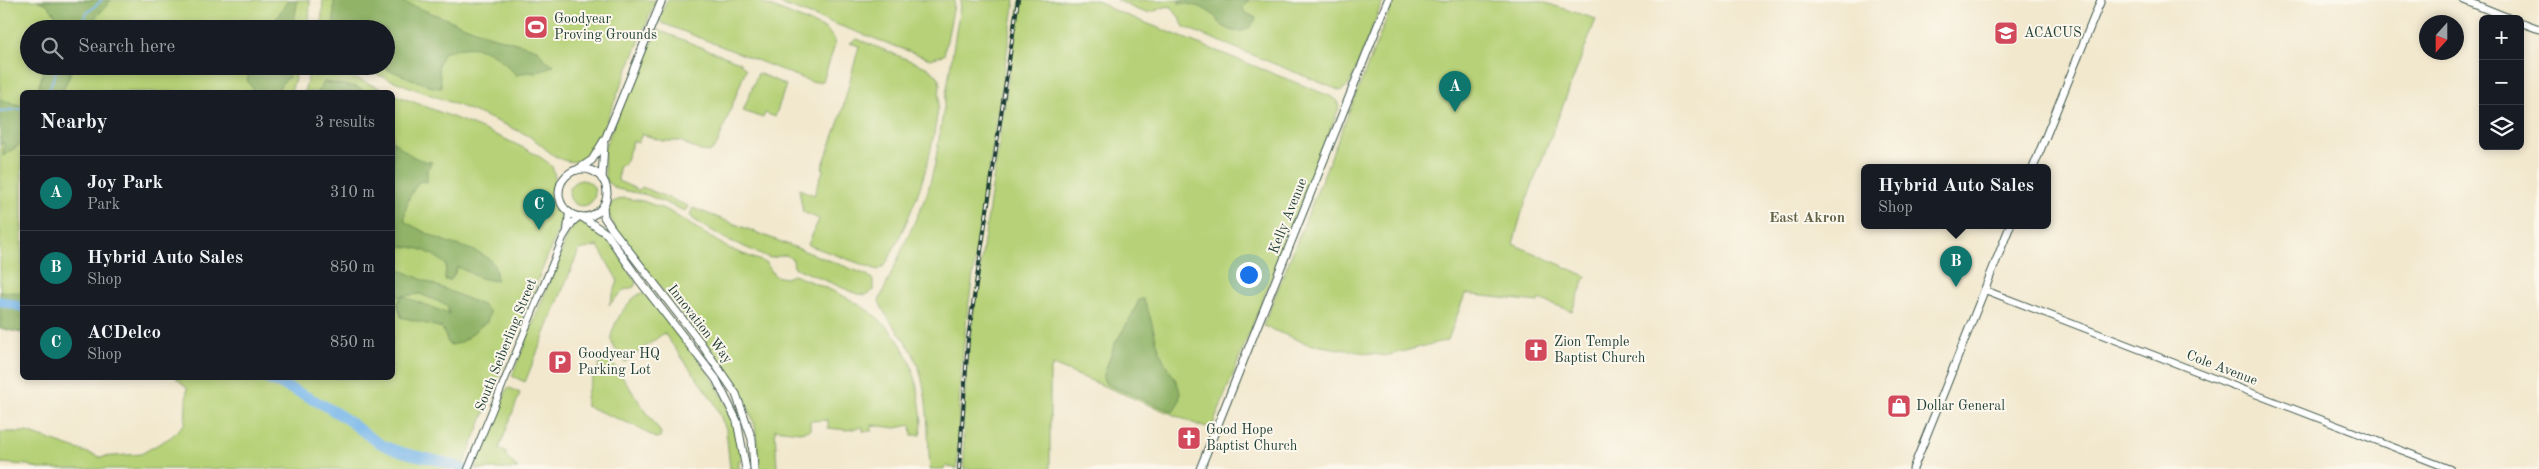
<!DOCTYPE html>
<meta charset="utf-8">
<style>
:root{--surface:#171b24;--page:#20242c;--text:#f1f3f6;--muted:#9ea1a6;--line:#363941;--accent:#0f766e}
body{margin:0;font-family:"Old Standard TT",serif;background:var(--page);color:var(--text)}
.controls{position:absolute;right:15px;top:15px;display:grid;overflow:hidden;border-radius:8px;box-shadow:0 2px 8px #0003}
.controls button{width:45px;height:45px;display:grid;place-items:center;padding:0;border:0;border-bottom:1px solid var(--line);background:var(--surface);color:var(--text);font:25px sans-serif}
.compass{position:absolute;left:2419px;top:15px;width:45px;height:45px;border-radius:50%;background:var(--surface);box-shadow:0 2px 8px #0003;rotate:201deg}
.you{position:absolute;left:1248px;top:274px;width:18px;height:18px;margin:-12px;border:4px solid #fff;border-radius:50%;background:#1a73e8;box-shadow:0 0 0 8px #1a73e833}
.badge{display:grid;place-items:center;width:32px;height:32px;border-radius:50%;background:var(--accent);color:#fff;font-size:16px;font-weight:700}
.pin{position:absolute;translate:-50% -41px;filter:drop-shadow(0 1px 2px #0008)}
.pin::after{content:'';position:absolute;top:26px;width:18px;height:15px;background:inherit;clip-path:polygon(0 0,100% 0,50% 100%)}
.popup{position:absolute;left:1861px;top:164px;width:190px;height:65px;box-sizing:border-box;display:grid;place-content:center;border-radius:8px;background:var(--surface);filter:drop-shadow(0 1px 4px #0005);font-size:16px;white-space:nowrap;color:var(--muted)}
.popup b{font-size:19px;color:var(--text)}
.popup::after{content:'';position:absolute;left:50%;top:100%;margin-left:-10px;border:10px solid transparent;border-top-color:var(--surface)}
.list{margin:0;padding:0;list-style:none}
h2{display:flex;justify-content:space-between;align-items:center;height:65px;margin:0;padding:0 20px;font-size:21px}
h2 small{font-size:16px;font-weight:400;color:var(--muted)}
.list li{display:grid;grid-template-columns:32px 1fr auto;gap:15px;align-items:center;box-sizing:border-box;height:75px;padding:0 20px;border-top:1px solid var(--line)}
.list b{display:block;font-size:19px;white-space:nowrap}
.list p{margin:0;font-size:16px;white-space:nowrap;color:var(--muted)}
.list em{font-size:16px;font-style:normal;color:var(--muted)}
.icon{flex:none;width:28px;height:28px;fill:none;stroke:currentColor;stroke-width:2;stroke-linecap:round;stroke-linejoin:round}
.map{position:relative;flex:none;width:2539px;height:469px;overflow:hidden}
.search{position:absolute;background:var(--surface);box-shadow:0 2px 8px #0003;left:20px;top:20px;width:375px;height:55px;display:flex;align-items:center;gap:12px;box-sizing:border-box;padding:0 18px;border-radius:28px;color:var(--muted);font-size:19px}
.panel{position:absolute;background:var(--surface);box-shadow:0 2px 8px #0003;left:20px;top:90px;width:375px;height:290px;border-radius:8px}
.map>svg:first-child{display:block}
.green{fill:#b6d177;stroke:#6a8756}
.forest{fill:#90b368;stroke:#58784e}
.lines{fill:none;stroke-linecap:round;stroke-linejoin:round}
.stream{stroke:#76b6ea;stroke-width:2}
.river{stroke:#76b6ea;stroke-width:10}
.tertiary-casing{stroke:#3f574b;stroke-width:8}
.secondary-casing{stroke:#3f574b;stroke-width:9}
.tertiary{stroke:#fff;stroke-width:6}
.secondary{stroke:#fff;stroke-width:7}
.rail-casing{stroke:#1f3d34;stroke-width:4}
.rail{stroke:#fbf7ec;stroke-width:2;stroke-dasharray:5.5;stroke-linecap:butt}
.labels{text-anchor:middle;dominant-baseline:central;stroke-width:4;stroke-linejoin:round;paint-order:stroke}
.poi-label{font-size:14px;fill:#1f3d34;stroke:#fbf7ec;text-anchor:start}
.street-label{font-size:14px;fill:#1f3d34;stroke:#fbf7ec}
.neighbourhood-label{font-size:15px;font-weight:bold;fill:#5f6245;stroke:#fbf7ec}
</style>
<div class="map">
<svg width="2539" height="469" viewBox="0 0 2539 469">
<rect width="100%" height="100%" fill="#fbf7ec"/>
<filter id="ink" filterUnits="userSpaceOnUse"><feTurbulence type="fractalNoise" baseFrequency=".02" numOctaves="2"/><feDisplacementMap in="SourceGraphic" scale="10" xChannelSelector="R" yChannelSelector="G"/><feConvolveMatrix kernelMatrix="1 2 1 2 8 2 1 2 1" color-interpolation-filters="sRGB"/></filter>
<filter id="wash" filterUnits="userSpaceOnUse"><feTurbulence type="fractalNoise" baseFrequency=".0096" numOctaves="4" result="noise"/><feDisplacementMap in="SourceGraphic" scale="20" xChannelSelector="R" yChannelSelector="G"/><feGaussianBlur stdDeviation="1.12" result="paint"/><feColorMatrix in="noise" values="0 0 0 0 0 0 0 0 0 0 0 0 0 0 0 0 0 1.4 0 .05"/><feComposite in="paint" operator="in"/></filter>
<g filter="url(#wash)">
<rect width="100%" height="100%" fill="#f2e8ce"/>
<!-- green -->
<g class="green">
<path d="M0,0H310L309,29H29V66H293L295,78L291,92H22V333L0,328Z"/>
<path d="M323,0H656L595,149L585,161C552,166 549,146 525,134C471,108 412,89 356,66H386V29H321Z"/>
<path d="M667,0H755L826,29L834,39L835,45L823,81L812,82L662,23L659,19Z"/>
<path d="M770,0H955L944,55L930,59Z"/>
<path d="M961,0H1015L967,315L960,382L957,469L946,466L944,469H930C927,431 930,391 914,356C905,336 886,321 879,301L927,194L935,164Z"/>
<path d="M1020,0H1097L1111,9L1332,97L1337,100L1339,108L1212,427H1203L1053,365L1050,373V469H964L963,419L968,348Z"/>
<path d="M1117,0H1383L1350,84L1341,91L1184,27L1179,17L1170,6C1162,7 1157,11 1151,12C1140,14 1127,4 1117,0Z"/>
<path d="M1394,0H1536L1596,19L1522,212L1513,244L1586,276L1572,311L1539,299L1538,302L1465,294L1448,340L1385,356L1308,344L1263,326Z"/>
<path d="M658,30L739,62L746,69L717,145L711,152L700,151L680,141H662L642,134L638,143L633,141L624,165H619L618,181L639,190L642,187L688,206L685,211L647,195L617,189L608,183L605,177L604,150L624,98Z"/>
<path d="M857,39L926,67L938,76L940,84C937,142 921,195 895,246C891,254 887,266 878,270L808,245L819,219L803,212L799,189L814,195L824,168H822L841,115L859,46L850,43Z"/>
<path d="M315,69H331L390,92H304L308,77Z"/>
<path d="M758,73L786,85L775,117L765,113L763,118L743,111Z"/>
<path d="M393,94C420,105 540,148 552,167C557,177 554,188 556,197C557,203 562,209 564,215L462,469H39L28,465L0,463V432H27L100,457L141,454L171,437L185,423L187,388L176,378H392Z"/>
<circle cx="582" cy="193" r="13"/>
<path d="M623,198L643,201L667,210L728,248L766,263L775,276L786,278L793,275C855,298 907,321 918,393C920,405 924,424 920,435H912L911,425L896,428L872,425V431H863V427L847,430L828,428V420L810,421V430L799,432L775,429L777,469H760L755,426L745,399L722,364L618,235L607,210L613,202Z"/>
<path d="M693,208L867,275L873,280V291L866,295L857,294L794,267L793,260L786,255L770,258L724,238L693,219L690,215Z"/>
<path d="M577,222C604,218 623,264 636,282L634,287L624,290L609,305L618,281L598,246L579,250L525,382L512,376L570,230Z"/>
<path d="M644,293C673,329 710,365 728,408C735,425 739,442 742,460H739V469H730L726,429L714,402L664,333L625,362C620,355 612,347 611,339C611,326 631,293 644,293Z"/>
<path d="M607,355L661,433L660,437L656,438L633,425L586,406C584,391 597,370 604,356Z"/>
<path d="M510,388L520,393L499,449L507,453L505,455L518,469H475L507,389Z"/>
</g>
<!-- forest -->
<g class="forest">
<path d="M37,0H111L86,29H55L57,17L47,4Z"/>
<path d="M288,0H296L297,2C294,26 294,29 270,29Z"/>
<path d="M334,0H398L488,35L537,49L544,59L554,65L535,73L528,72L516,75C493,49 476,41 443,53L438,66L442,88L432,87L379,66H386V29H334Z"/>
<path d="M1179,0H1249L1243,7L1244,12L1256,18C1251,32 1235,36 1223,26C1218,22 1215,15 1209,12C1200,6 1190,4 1179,3Z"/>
<path d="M45,66H70V75L62,92H37Z"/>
<path d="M252,66H286L289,77L281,84L278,92H255L247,80Z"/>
<path d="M324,82L356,87L367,92H318Z"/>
<path d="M0,99L22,106V143L3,156L4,142L0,145Z"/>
<path d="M393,141C404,151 417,162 432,162L427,170V182L420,181C410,193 404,206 405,222C419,229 433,237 447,242C468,250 500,252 496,281L480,278L458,267L451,280H445L446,265C432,251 414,245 394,247L393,250Z"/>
<path d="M393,267L482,305L490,312L487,322C473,329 467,345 449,345L442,328L401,317L397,303L402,296L449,314L447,305L420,294L393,297Z"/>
<path d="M0,291L22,293V333L0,328Z"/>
<path d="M1143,299C1153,318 1154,340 1163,359C1168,371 1179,380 1180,394C1180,401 1177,406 1173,412L1106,384L1103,378L1114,345L1131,317L1139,300Z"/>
</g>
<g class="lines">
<!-- stream -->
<g class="stream">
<path d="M76,29L87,13L102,0"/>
<path d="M48,92L58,66"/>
<path d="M0,111L22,109"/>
</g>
<!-- river -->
<g class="river">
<path d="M0,301L22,307"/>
<path d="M264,378C291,388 319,401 343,417C357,426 368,438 383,445C409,458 438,457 464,469"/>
</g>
</g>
</g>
<g filter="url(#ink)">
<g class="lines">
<!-- tertiary casing -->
<g class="tertiary-casing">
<g id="tertiary">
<path d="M567,230L569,212"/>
<path d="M1985,290L2450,469"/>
<path d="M468,469L563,238L573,222L580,216"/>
</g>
</g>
<!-- secondary casing -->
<g class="secondary-casing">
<g id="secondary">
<path d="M2464,0L2511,19"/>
<path d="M2520,22L2539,29"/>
<path d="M2033,168L2101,0"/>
<circle cx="583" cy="193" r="24"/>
<path d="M577,170L592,160L606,137L662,0"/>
<path d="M602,179L604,144"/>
<path d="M603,206L604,217L612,229L700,342L736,394L752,439L754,469"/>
<path d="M582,217L607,234L639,280L716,379L737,421L746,469"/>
<path d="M1200,469L1388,0"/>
<path d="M1913,469L2010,226"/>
</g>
</g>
<!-- tertiary -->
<use href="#tertiary" class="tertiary"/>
<!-- secondary -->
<use href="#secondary" class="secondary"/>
<!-- rail casing -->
<g class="rail-casing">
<path id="rail" d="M959,469L968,339L1018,0"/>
</g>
<!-- rail -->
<use href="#rail" class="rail"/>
</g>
</g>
<!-- icons -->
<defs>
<g id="stadium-square" transform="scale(1.25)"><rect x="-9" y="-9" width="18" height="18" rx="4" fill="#d1495b" stroke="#fbf7ec"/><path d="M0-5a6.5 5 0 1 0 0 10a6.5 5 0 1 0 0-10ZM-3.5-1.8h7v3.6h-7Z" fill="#fff"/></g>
<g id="school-square" transform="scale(1.25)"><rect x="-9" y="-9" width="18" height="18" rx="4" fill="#d1495b" stroke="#fbf7ec"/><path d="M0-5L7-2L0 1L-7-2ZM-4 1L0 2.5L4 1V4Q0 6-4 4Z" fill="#fff"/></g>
<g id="church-square" transform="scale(1.25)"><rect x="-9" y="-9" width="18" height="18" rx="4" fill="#d1495b" stroke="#fbf7ec"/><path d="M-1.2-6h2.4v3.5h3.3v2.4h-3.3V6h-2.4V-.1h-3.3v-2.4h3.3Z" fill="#fff"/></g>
<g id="parking-square" transform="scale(1.25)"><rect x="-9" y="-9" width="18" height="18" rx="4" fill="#d1495b" stroke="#fbf7ec"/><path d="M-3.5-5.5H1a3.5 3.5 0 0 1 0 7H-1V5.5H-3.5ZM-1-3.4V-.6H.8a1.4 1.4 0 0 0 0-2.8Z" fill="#fff"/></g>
<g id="shop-square" transform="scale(1.25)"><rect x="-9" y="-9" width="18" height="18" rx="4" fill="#d1495b" stroke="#fbf7ec"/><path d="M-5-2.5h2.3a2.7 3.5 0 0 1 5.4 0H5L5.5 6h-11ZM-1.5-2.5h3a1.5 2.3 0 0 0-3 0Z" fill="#fff"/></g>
</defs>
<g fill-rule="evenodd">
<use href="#stadium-square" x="536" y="27"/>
<use href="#school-square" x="2006" y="33"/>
<use href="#church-square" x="1536" y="350"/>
<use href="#parking-square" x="560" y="362"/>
<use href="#shop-square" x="1899" y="406"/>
<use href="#church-square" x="1189" y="438"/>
</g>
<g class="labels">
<!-- poi labels -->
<g class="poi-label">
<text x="554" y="19">Goodyear<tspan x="554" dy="16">Proving Grounds</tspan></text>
<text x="2024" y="33">ACACUS</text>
<text x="1554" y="342">Zion Temple<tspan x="1554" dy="16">Baptist Church</tspan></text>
<text x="578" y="354">Goodyear HQ<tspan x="578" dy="16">Parking Lot</tspan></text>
<text x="1916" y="406">Dollar General</text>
<text x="1206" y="430">Good Hope<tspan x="1206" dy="16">Baptist Church</tspan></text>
</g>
<!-- street labels -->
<g class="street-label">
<text transform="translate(1288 216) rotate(-68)">Kelly Avenue</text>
<text transform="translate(700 324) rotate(52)">Innovation Way</text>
<text transform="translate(506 345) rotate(-68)">South Seiberling Street</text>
<text transform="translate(2222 368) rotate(21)">Cole Avenue</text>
</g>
<!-- neighbourhood labels -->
<g class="neighbourhood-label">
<text x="1807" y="218">East Akron</text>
</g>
</g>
</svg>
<div class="controls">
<button>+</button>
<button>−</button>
<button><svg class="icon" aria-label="layers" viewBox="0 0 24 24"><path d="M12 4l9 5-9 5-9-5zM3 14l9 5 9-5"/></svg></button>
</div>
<svg class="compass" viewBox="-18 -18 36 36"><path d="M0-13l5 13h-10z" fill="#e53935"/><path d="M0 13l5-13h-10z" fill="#9ea1a6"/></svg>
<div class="you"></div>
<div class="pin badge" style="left:1455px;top:112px">A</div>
<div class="pin badge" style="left:1956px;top:287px">B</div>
<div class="popup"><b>Hybrid Auto Sales</b>Shop</div>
<div class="pin badge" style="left:539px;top:230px">C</div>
<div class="search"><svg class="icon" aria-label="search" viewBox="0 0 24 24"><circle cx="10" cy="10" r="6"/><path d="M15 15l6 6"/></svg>Search here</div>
<section class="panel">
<h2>Nearby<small>3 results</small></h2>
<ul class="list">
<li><span class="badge">A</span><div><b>Joy Park</b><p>Park</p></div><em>310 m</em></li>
<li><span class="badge">B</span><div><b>Hybrid Auto Sales</b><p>Shop</p></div><em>850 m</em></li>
<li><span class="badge">C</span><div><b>ACDelco</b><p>Shop</p></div><em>850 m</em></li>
</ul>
</section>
</div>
